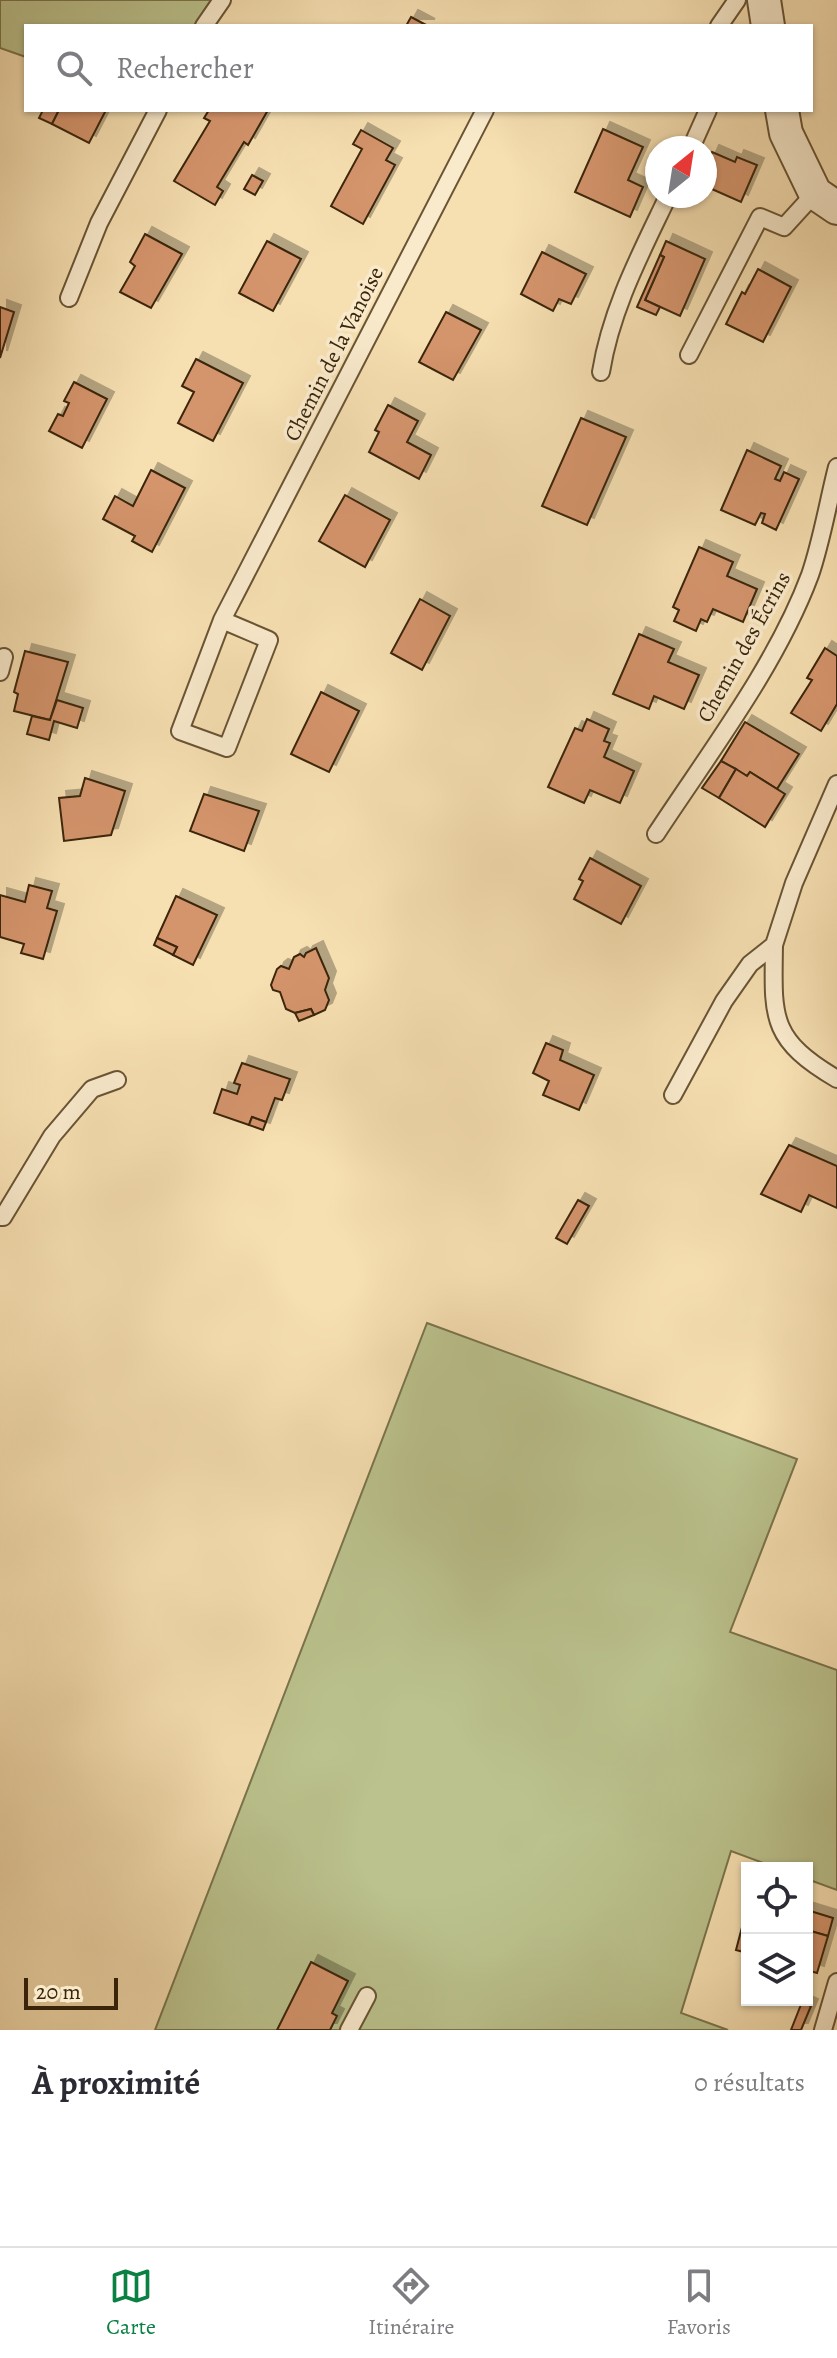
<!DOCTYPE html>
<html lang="fr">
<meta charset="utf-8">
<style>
:root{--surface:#fff;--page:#f2f2f3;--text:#2b2b33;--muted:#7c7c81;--line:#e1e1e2;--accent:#0b8043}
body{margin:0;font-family:Alegreya,serif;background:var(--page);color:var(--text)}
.controls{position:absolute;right:24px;bottom:24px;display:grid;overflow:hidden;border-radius:0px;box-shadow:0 2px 6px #0004}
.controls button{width:72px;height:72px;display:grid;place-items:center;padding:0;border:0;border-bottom:2px solid var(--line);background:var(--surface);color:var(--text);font:40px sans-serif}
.compass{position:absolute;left:645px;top:136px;width:72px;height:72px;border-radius:50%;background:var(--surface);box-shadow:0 2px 6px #0004;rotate:30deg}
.scale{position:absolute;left:24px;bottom:20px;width:94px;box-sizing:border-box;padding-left:8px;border:4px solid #3a250a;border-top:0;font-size:22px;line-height:28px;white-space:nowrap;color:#3a250a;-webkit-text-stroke:6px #f9eacc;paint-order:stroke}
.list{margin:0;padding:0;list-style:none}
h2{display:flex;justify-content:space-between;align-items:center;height:104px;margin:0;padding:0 32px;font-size:34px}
h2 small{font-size:26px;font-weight:400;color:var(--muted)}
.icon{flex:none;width:44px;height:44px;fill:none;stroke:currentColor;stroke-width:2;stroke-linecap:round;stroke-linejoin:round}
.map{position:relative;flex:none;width:837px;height:2030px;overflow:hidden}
.search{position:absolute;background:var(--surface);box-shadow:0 2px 6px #0004;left:24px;right:24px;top:24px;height:88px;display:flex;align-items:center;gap:20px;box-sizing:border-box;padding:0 28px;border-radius:0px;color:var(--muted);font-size:30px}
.sheet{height:216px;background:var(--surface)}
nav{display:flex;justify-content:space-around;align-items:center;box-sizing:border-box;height:112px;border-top:2px solid var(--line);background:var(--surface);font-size:22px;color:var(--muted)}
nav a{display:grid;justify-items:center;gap:4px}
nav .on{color:var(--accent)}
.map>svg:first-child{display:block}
.green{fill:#bbc28d;stroke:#7a744c;stroke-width:2}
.building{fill:#d4946c;stroke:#3a250a;stroke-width:2;filter:url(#shadow)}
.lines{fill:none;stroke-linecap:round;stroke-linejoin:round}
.service-casing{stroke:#695434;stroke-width:20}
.minor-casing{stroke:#695434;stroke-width:36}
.service{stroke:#f9eacc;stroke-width:16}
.minor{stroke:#f9eacc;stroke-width:32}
.labels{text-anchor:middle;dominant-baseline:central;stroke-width:7;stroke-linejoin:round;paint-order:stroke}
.street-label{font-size:22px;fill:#3a250a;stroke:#f9eacc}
</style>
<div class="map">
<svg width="837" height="2030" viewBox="0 0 837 2030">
<defs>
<filter id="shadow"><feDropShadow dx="7" dy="-7" stdDeviation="0" flood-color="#0004"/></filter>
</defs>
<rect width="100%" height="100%" fill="#f6dfb1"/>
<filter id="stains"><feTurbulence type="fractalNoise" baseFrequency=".0025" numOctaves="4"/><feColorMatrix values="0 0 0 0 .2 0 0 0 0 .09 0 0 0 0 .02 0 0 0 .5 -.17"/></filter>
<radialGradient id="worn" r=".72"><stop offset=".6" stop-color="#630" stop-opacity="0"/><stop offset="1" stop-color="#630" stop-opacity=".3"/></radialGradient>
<!-- green -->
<g class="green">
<path d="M0,0H211L194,26H26V57L0,48Z"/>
<path d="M427,1323L797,1459L730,1632L837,1670V1890L807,1879V1868H777L731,1851L681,2013L728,2030H155Z"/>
</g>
<!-- building -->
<g class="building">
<path d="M411,17L428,26H406Z"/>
<path d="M43,110H59L52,124L39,118Z"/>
<path d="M59,110H106L89,143L52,124Z"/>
<path d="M209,110H268L248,145L244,142L217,187L223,191L215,205L174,181L210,121L204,118Z"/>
<path d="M603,129L643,147L628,180L643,187L630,217L575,192Z"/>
<path d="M361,130L393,148L386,160L395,165L363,224L331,206L362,149L353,144Z"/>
<path d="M712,152L735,162L737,157L757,165L741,202L705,186V168Z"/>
<path d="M252,175L263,181L255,195L244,189Z"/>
<path d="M145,234L182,254L151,308L120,292L135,266L130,262Z"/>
<path d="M267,241L301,259L273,311L239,293Z"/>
<path d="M666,241L705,259L680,316L645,300L664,257L660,255Z"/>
<path d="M542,252L586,274L571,304L559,299L553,311L521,294Z"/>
<path d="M660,255L664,257L645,300L660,307L656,315L637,307Z"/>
<path d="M758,269L791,287L763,342L726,324L742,292L745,294Z"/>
<path d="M0,307L14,312L0,358Z"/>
<path d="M446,312L481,330L453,380L419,362Z"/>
<path d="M196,359L243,383L213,441L178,423L194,392L182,386Z"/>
<path d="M74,382L107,399L82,448L49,431L58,414L63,416L69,403L64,401Z"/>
<path d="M388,405L418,421L407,442L431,455L419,479L369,452L379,432L375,430Z"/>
<path d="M581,418L626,437L587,525L542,506Z"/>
<path d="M747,450L781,466L775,479L780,481L784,472L799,479L776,530L762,523L765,514L761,513L755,525L721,510Z"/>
<path d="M151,470L185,488L152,552L132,541L135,536L103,519L115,496L133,506Z"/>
<path d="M345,495L390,520L365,567L319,541Z"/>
<path d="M699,547L733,562L727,576L757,589L743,622L713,609L707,622L701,619L696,631L674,621L679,610L673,607Z"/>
<path d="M420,599L450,616L422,670L391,653Z"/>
<path d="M639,634L674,649L668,662L699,675L684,709L654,696L649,709L613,694Z"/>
<path d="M825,648L837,656V704L821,731L791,713L812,680L807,678Z"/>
<path d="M25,651L68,662L50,720L14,711L18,694L14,692Z"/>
<path d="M321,692L359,711L329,772L291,754Z"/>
<path d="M57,700L83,708L77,728L54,721L49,740L27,734L32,716L50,720Z"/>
<path d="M587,719L609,729L604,741L610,743L604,757L634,771L620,803L590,790L584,803L548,787L575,728L582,731Z"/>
<path d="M745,722L799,754L777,789L750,772L747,776L721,761Z"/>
<path d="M721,761L736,769L719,798L702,788Z"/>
<path d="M736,769L747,776L750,772L785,794L765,827L719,798Z"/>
<path d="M85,778L125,791L111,835L64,841L59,798L80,796Z"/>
<path d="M204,794L259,811L244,851L190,831Z"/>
<path d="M590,858L641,886L621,924L574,899L583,881L579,879Z"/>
<path d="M29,885L52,891L47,908L57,911L43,959L21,953L24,944L0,937V895L25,902Z"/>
<path d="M176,896L217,915L193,965L173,955L177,947L157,938Z"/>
<path d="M157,938L177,947L173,955L154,945Z"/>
<path d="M316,948L329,978L325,990L329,1000L325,1010L314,1015L311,1009L295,1013L286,1009L280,992L273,990L271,985L277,969L281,966L289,969L294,957L300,954L304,957L306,953Z"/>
<path d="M311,1009L314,1015L299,1021L295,1013Z"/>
<path d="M546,1043L563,1050L560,1060L594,1075L579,1110L543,1095L549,1081L533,1073Z"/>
<path d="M242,1063L290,1079L282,1100L275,1098L266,1122L252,1117L249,1125L214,1113L222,1089L237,1094L240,1085L234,1083Z"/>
<path d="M252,1117L266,1122L263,1130L249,1125Z"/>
<path d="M789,1145L837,1166V1208L809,1195L801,1212L761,1194Z"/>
<path d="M578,1200L589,1206L567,1244L556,1238Z"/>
<path d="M807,1910L833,1918L828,1936L807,1930Z"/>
<path d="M746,1912L747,1913V1953L736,1950Z"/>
<path d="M807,1930L828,1936L817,1973L807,1970Z"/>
<path d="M311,1962L348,1981L332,2013L337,2016L330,2030H277Z"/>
<path d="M802,2002L811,2006L801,2030H791Z"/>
</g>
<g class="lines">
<!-- service casing -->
<g class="service-casing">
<g id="service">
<path d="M204,26L222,0"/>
<path d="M719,26L737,0"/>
<path d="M691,148L708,110"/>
<path d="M69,298L99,223L158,110"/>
<path d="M689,355L760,217L784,227L815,193"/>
<path d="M601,372C611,309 641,253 668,196"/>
<path d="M222,620L269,640L227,748L180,731L222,620L485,110"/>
<path d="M0,672L4,657"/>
<path d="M656,834C709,753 776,666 810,575C822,540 828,502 837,467"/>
<path d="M774,945C773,1017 769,1039 837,1079"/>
<path d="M673,1095L724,1001L750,964L774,945L794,883L837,784"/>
<path d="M0,1217H3L52,1136L92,1089L117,1080"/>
<path d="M349,2030L367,1996"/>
<path d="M823,2030L837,1982"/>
</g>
</g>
<!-- minor casing -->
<g class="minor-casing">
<g id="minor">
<path d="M764,0L768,26"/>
<path d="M782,110L786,133L815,193L837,208"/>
</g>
</g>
<!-- service -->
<use href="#service" class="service"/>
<!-- minor -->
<use href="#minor" class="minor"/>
</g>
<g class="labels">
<!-- street labels -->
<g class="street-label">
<text transform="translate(334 354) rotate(-63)">Chemin de la Vanoise</text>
<text transform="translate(744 647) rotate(-61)">Chemin des Écrins</text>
</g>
</g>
<rect width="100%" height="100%" filter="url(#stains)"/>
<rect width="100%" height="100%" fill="url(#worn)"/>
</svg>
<div class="controls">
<button><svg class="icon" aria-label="locate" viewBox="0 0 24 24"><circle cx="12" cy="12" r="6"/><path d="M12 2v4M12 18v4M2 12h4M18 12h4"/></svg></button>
<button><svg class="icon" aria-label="layers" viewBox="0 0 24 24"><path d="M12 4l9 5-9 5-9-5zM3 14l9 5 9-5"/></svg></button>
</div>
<svg class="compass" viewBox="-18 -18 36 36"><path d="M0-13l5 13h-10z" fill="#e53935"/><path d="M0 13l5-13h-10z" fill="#7c7c81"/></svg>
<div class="scale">20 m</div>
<div class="search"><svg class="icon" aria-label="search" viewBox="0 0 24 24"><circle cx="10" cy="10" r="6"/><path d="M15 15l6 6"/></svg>Rechercher</div>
</div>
<section class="sheet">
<h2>À proximité<small>0 résultats</small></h2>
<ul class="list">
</ul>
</section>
<nav>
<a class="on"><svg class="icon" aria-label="map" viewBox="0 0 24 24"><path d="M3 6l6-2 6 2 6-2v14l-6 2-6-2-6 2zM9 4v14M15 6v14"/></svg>Carte</a>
<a><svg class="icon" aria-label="directions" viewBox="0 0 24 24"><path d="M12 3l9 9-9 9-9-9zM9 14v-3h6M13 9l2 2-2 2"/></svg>Itinéraire</a>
<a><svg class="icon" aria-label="saved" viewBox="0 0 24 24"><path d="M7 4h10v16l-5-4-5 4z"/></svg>Favoris</a>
</nav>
